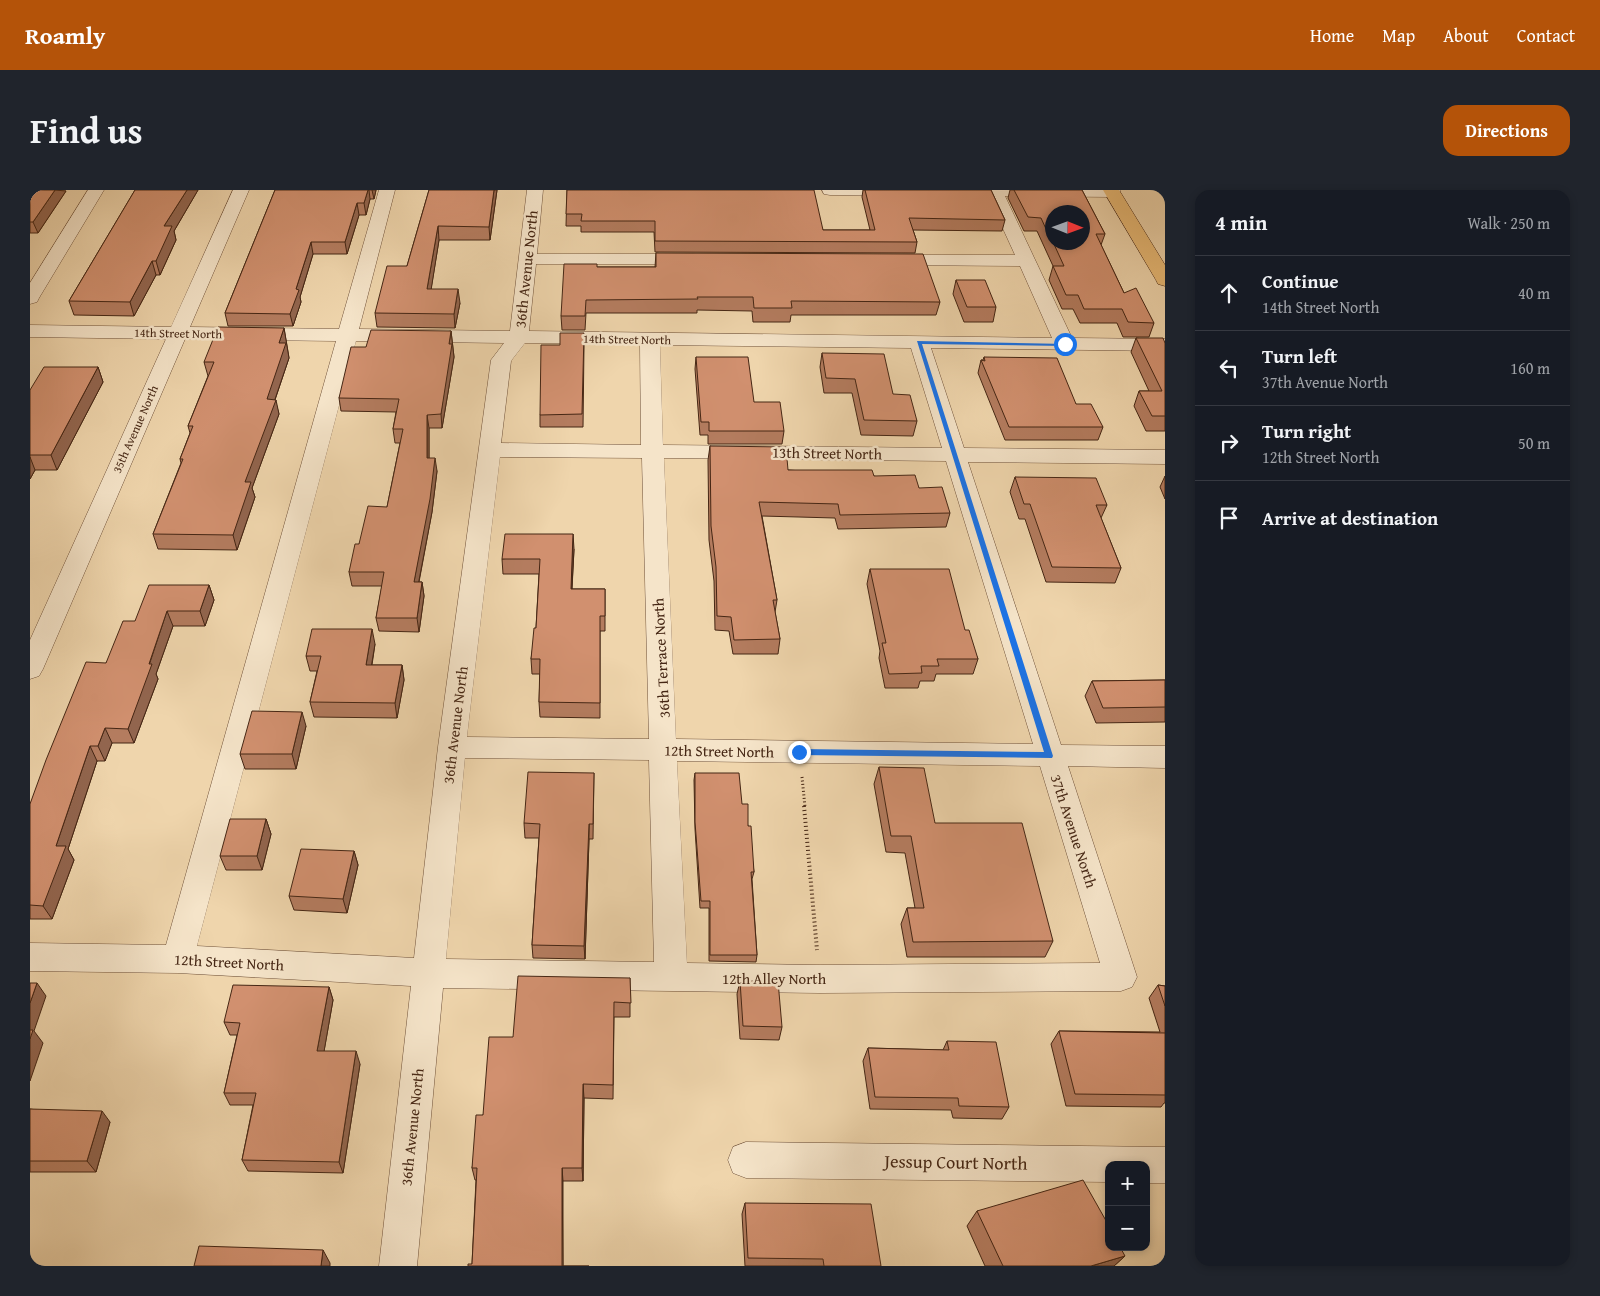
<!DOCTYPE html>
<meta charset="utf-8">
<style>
:root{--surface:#171b24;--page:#20242c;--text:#f1f3f6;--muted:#9ea1a6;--line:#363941;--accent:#b45309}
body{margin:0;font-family:"Gentium Book Plus",serif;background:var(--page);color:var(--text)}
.controls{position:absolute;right:15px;bottom:15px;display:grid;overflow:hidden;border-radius:10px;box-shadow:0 2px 8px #0003}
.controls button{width:45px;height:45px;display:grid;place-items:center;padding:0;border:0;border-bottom:1px solid var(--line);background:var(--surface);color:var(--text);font:25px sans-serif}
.compass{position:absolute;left:1015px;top:15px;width:45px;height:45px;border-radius:50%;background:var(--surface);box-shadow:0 2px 8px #0003;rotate:91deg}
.stop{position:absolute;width:15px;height:15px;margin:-11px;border:4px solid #1a73e8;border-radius:50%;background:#fff}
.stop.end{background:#1a73e8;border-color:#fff;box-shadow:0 1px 5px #0008}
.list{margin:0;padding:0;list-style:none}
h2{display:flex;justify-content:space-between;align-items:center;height:65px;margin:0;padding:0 20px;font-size:21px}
h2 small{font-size:16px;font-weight:400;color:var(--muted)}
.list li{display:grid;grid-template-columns:32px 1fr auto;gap:15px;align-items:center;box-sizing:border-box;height:75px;padding:0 20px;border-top:1px solid var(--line)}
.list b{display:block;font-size:19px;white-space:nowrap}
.list p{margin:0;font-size:16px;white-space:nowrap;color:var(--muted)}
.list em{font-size:16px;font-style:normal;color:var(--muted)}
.icon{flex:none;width:28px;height:28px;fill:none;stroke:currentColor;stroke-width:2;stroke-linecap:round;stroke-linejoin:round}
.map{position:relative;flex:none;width:1135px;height:1076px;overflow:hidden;border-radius:15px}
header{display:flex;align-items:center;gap:30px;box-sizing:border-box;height:70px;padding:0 25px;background:var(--accent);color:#fff}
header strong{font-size:24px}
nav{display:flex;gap:28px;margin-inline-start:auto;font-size:18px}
.intro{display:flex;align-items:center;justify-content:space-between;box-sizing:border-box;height:120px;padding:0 30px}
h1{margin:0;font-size:35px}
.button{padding:12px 22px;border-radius:15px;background:var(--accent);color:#fff;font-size:18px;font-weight:700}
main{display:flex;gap:30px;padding:0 30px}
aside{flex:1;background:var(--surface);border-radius:15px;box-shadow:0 2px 8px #0003}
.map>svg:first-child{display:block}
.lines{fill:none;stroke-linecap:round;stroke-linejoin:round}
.minor-casing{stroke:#70523a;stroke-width:1}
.major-casing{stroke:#452614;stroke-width:1}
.path-far1{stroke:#452614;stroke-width:3;stroke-dasharray:1 2.5;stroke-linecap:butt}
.path{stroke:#452614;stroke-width:4;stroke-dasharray:1 3;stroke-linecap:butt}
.minor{fill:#f5e4c9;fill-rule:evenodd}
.major{fill:#e8ba76;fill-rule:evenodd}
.wall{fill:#b47c5f;stroke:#452614;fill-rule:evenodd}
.shaded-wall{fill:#92654e;stroke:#452614}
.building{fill:#d1906f;stroke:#452614}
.route{fill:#1a73e8}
.labels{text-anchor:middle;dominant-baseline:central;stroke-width:5;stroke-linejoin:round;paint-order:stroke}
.far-street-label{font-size:12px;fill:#452614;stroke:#f5e4c9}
.street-label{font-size:15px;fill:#452614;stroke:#f5e4c9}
.near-street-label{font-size:18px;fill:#452614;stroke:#f5e4c9}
</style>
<header>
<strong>Roamly</strong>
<nav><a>Home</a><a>Map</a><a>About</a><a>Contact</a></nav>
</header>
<div class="intro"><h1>Find us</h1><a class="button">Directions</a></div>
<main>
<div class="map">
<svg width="1135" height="1076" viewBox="0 0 1135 1076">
<rect width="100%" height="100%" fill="#efd5ac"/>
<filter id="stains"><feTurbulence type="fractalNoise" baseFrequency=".004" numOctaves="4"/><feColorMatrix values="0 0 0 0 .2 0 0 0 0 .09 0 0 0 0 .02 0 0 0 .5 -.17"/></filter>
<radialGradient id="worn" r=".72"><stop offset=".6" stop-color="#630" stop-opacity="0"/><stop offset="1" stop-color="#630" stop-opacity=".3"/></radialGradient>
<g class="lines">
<!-- minor casing -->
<g class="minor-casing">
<g id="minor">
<path d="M58,0H74L9,108L7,112L0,114V93Z"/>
<path d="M203,0H219L160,137L309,139L349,0H365L329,139L480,141L497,0H513L507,64H663L669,65L672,69L669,73L663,74H506L499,141L1022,148L990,76L859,75L853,74L850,70L853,66L859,65H985L958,6L918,5L916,0H1090L1089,6L1083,7L975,6L1042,148L1135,149V161L901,158L934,258L1135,260V274L938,272L1031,555L1135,556V578L1038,576L1107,787L1102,797L1091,801L790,803L413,798L387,1076H349L381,796L148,783L0,781V753L136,755L306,151L155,149L13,479L9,486L0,489V450L136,149L0,147V135L141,137ZM326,151L474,153L461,170L408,557L384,768L167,756ZM495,153L610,154L611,255L471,253L481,171ZM630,155L881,158L912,258L633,255ZM470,267L612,268L619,549L437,547ZM634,268L916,271L1003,554L646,549ZM435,568L619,570L624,772L416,769ZM647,571L1010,576L1070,773L790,775L657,773Z"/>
<path d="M792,0H879V1L877,5L871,6L800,5L794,4Z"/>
<path d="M716,952L1135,957V993H1116V975H1079V992L716,988L703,983L698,970L703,957Z"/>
</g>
</g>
<!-- major casing -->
<g class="major-casing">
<path id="major" d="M1073,0H1089L1135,75V96L1128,94L1126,90Z"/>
</g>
<!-- path-far1 -->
<path class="path-far1" d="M772,587L775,617"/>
<!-- path -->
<path class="path" d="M774,616L787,760"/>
<!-- minor -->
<use href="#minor" class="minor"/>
<!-- major -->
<use href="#major" class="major"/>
</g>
<!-- wall -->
<g class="wall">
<path d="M0,0L36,1L8,43H0Z"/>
<path d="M105,0H168L144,41L146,50L130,85H126L104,126L44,125L39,111Z"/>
<path d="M245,0H346L344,9H340L336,25H329L317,64H283L270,107L271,112L263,136H198L195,123Z"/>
<path d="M399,0H467L460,50H409L401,99L430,113L425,138L347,137L345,123L377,76Z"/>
<path d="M537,0L793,40H840L832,7L833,0H961L975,30L972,41L883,40L887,52L885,63L625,62L624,42H551V36H536Z"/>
<path d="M980,0H1052L1075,44L1071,55L1094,103L1124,133L1119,147H1093L1087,133H1050L1043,119H1032L1019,90L1023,76L1007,41H994L978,8ZM1022,22L1052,52H1022Z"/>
<path d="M626,63L910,112L906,125H761L760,132H723L722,121L667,120V123H556L555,140H532L531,126L567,77H625Z"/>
<path d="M926,90L966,117L963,132H934L923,104Z"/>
<path d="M254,138L259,168L245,210L249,224L222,298L225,307L207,360L128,359L123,344L151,273L150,269L160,243L158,236L178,186L174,172Z"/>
<path d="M421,141L424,167L412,238H399V268L407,281L402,322L389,392H392L394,406L389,442L349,441L346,428L352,396H322L319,382L329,354L357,317L370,253H365L363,239L366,222L311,221L309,208L336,157Z"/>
<path d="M1106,148L1135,153V241H1116L1104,216L1109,201H1119L1101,162Z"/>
<path d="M554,155L553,237H510V225Z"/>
<path d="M792,163L863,204L887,231L883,246L831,245L822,203H794L790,177Z"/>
<path d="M666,167L724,212L754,241L752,254H678V245H670L665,179Z"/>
<path d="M954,167L1046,214L1073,237L1068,250H975L948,183L951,170H953Z"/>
<path d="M68,177L73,192L27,280H5L0,289V200Z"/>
<path d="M680,256L758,280L844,286L889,298L920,323L916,337L808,339L805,328L732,326L747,410L745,422L750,449L748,464H703L699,441L685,440L684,391L679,350L678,270Z"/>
<path d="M1135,286V309L1130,297Z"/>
<path d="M985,287L1077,315L1071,328L1091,378L1085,393L1016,392L995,329H989L980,302Z"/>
<path d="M544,359L542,399H575V441H570V528L510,527L509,512L510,484H502L501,469L506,438L509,384H473L472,369Z"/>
<path d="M840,379L935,440L948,469L943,484H906L904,491H890L888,498H855L849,468L850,461L837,394Z"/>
<path d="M179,395L184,410L175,436H143L126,484L128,489L104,553H82L75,571H67L38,659L44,670L22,729H0V614L76,473L105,431Z"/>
<path d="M345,454L342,475H372L374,490L367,528L284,527L280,512L287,481H280L276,466Z"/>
<path d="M1135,490V532L1066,533L1055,506L1062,491Z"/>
<path d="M276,536L266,579H215L210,564Z"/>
<path d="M849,577L1023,751L1015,767H877L871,734L877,718H885L875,663L856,662L844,594Z"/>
<path d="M564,583L563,649H559L555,769L503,768L502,755L509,648H495L494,633Z"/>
<path d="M665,583L712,614L718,636L724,682L722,689L727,765L726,772L679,771V718H670L665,639L664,590Z"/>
<path d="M236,629L241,644L232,680H196L190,666Z"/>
<path d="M324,661L328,675L317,723L264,720L259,706Z"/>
<path d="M600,788V827H584L583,909L554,908L553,991H533L442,1074L446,990H445L442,978L453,925L483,847Z"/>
<path d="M710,791L752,837L749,850L710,849L707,804Z"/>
<path d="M1128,795L1135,796V913H1134L1131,917L1036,916L1021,854L1029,841L1130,842L1119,808Z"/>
<path d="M299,797L303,810L294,861L330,874L313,983L218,981L212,970L223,915H200L194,903L207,845H200L194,832Z"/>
<path d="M917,851L979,917L972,929L923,928L921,920L840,919L833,871L838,858L913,860Z"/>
<path d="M0,919L80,932L66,982H0Z"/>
<path d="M715,1013L851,1076H715L712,1024Z"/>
<path d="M947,1021L1095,1066L1084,1076H955L937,1036Z"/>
</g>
<!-- shaded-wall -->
<g class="shaded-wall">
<path d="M25,0L36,1L8,43L3,32Z"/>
<path d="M157,0H168L144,41L146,50L130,85L126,71L134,36Z"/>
<path d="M338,0H339L340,9L336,25L334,13Z"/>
<path d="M342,0H346L344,9Z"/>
<path d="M464,0H467L460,50L459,37Z"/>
<path d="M327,13L329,25L317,64L315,52Z"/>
<path d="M408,36L409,50L399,113L397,99Z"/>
<path d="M281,52L283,64L270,107L271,112L263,136L260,124L266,99Z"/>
<path d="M122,71L126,85L104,126L100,112Z"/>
<path d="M428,99L430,113L425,138L424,124Z"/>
<path d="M254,138L259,168L242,218L246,210L249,224L222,298L225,307L207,360L203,345L215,292L237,209L249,153Z"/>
<path d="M421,141L424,167L412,238L411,224L419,154Z"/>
<path d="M68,177L73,192L27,280L21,265Z"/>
<path d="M397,225L399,238V281L397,268Z"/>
<path d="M0,267L5,280L0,289Z"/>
<path d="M405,268L407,281L402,322L386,406L384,392Z"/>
<path d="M543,344L544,359L541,414V399Z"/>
<path d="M392,392L394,406L389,442L387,428Z"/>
<path d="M179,395L184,410L175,436L170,421Z"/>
<path d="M137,421L143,436L126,484L128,489L104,553L98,539Z"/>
<path d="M342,439L345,454L339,490L336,475Z"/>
<path d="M372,475L374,490L367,528L365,513Z"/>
<path d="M272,522L276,536L266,579L262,564Z"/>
<path d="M75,538L82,553L75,571L68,556Z"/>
<path d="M60,556L67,571L38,659L44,670L22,729L13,716L26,656Z"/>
<path d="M236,629L241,644L232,680L227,666Z"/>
<path d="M559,634V649L555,769L554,756Z"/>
<path d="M324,661L328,675L317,723L313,709Z"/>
<path d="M7,793L16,806L4,841L13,853L0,891V813Z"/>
<path d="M299,797L303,810L292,873L287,861Z"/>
<path d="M326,861L330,874L313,983L309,972Z"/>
<path d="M553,894L554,908L553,991L552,978Z"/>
<path d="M72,921L80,932L66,982L57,971Z"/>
<path d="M532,978L533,991V1076Z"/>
<path d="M293,1060L300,1073V1076H291Z"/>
<path d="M1095,1066L1084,1076H1061Z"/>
</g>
<!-- building -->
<g class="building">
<path d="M0,0H25L3,32H0Z"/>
<path d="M105,0H157L134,36H142L126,71H122L100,112L39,111Z"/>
<path d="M245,0H338L334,13H327L315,52H281L266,99L269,100L260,124L195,123Z"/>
<path d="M399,0H464L459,37L408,36L397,99H428L424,124L345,123L357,76H377Z"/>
<path d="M537,0H784L793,40H845L835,0H961L975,30L879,28L887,52L625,51V31H551L552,24H536Z"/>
<path d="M984,0H1052L1075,44H1066L1094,103L1106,98L1124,133L1098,132L1092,119H1054L1048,105H1036L1023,76H1034L1023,52H1052V22H1022V52L1011,28L998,27Z"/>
<path d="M626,63L893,64L910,112L761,111L762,118H724L723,107H667L668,109L556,110L555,126H531L534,74H567V77H626Z"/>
<path d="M926,90H955L966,117H937Z"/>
<path d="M188,137L254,138L249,153H256L237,209L246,210L215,292H221L203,345L123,344L153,269H150L163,236H158L184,172H174Z"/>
<path d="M341,140L421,141L419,154H422L411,224L397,225V268H405L400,309L384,392H392L387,428H346L354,382H319L325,354H329L338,316L357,317L373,239H363L369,209L309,208L321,157H336Z"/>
<path d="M530,143H554L552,224L510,225L511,155H530Z"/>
<path d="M1106,148H1133L1135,153V226H1122L1109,201H1132Z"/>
<path d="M792,163L854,164L863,204L880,205L887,231L834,230L825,189L796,188Z"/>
<path d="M666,167H718L724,212H750L754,241H679V232H671Z"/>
<path d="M954,167L1027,168L1046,214H1061L1073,237H979L951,170L955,171Z"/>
<path d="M14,177H68L21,265H0V200Z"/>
<path d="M680,256L756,257L758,280H842L844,286L885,285L889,298L912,297L920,323L810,325L808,314L729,312L747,410H743L750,449L704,450L701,427L687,426L686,377L681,336Z"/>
<path d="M985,287L1066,288L1077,315H1066L1091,378L1022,377L1000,314H994Z"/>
<path d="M475,344H543L541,399H575V426H570V513L509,512L510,469H501L504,438H506L510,369H472Z"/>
<path d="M840,379H919L935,440H939L948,469H907L909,476H891L892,483L859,484L852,453H856Z"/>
<path d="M119,395H179L170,421H137L119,474H122L98,539L75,538L68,556H60L26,656H36L13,716L0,715V614L16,570L56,472L76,473L93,431H105Z"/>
<path d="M282,439H342L336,475H372L365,513L280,512L291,466H276Z"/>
<path d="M1135,490V517L1073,518L1062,491Z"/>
<path d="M222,521L272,522L262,564H210Z"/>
<path d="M849,577L894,578L905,633H992L1023,751L883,752L877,718H894L881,646H861Z"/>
<path d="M498,582L564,583L563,634H559L554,756L502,755L510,634L494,633Z"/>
<path d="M665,583H709L712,614H718V636H721L724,682H721L727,765H680V711H671L665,632Z"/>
<path d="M200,629H236L227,666H190Z"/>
<path d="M271,659L324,661L313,709L259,706Z"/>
<path d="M488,786L600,788L601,813L584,812L583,895L553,894L552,978H532V1076H559H438V1074H442L447,978H442L446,925H453L459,847H483Z"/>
<path d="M710,791H748L752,837L713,836Z"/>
<path d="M0,793H7L0,813Z"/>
<path d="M203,795L299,797L287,861H326L309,972L212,970L226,903H194L210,833L194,832Z"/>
<path d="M1128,795L1135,796V816Z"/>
<path d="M0,840H3L0,849Z"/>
<path d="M1029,841L1135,843V905L1045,904Z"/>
<path d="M917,851L966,852L979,917L929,916L928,908L845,907L838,858L919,860Z"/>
<path d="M0,919L72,921L57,971H0Z"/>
<path d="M1053,990L1079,1036V1057H1090L1095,1066L1061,1076H973L947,1021Z"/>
<path d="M715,1013L841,1014L851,1076H794L793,1069L718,1068Z"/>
<path d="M169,1056L293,1060L291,1076H164Z"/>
</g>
<!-- route -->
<path class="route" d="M887,151L1038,154L1035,156L892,154L1023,566L1022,568L769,565L764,562L769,559L1014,562Z"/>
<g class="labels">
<!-- far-street labels -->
<g class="far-street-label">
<text transform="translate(148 143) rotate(1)">14th Street North</text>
<text transform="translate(597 149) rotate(1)">14th Street North</text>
<text transform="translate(105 239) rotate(-66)">35th Avenue North</text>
</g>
<!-- street labels -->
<g class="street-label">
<text transform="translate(496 79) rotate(-84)">36th Avenue North</text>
<text transform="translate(797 263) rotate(1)">13th Street North</text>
<text transform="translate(631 468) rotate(-93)">36th Terrace North</text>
<text transform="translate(425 535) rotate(-83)">36th Avenue North</text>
<text transform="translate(689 561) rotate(1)">12th Street North</text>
<text transform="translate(1044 641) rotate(72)">37th Avenue North</text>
<text transform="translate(199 772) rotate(3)">12th Street North</text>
<text x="744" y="788">12th Alley North</text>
<text transform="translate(382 937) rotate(-84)">36th Avenue North</text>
</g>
<!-- near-street labels -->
<g class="near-street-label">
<text transform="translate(926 972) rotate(1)">Jessup Court North</text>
</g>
</g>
<rect width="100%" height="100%" filter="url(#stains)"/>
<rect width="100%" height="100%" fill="url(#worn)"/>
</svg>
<div class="controls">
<button>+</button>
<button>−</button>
</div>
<svg class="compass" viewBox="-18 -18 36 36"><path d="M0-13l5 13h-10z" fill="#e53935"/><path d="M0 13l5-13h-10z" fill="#9ea1a6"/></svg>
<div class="stop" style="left:1035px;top:154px"></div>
<div class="stop end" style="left:769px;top:562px"></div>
</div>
<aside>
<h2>4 min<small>Walk · 250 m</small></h2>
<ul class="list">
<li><svg class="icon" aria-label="ahead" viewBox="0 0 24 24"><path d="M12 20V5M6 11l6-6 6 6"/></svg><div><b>Continue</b><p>14th Street North</p></div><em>40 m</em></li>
<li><svg class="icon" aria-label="left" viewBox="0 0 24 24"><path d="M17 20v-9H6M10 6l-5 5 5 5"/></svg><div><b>Turn left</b><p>37th Avenue North</p></div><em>160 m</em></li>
<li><svg class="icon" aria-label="right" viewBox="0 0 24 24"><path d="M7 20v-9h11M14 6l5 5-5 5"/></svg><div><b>Turn right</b><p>12th Street North</p></div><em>50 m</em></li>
<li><svg class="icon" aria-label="arrive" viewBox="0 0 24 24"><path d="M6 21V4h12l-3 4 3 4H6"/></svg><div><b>Arrive at destination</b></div></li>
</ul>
</aside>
</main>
